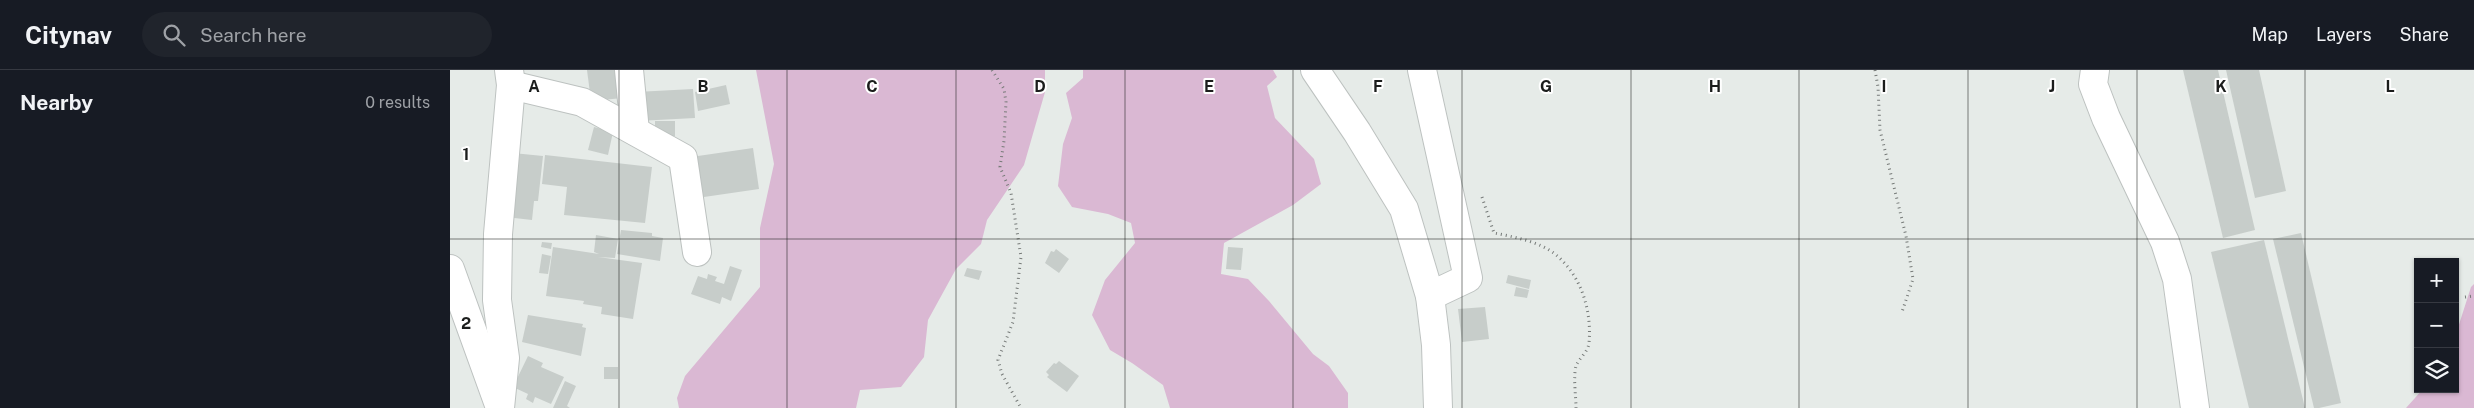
<!DOCTYPE html>
<meta charset="utf-8">
<style>
:root{--surface:#171b24;--page:#20242c;--text:#f1f3f6;--muted:#9ea1a6;--line:#363941}
body{margin:0;font-family:"Public Sans",sans-serif;background:var(--page);color:var(--text)}
.controls{position:absolute;right:15px;bottom:15px;display:grid;overflow:hidden;border-radius:0px;box-shadow:0 1px 4px #0004}
.controls button{width:45px;height:45px;display:grid;place-items:center;padding:0;border:0;border-bottom:1px solid var(--line);background:var(--surface);color:var(--text);font:25px sans-serif}
.list{margin:0;padding:0;list-style:none}
h2{display:flex;justify-content:space-between;align-items:center;height:65px;margin:0;padding:0 20px;font-size:21px}
h2 small{font-size:16px;font-weight:400;color:var(--muted)}
.icon{flex:none;width:28px;height:28px;fill:none;stroke:currentColor;stroke-width:2;stroke-linecap:round;stroke-linejoin:round}
.map{position:relative;flex:none;width:2024px;height:338px;overflow:hidden}
header{display:flex;align-items:center;gap:30px;box-sizing:border-box;height:70px;padding:0 25px;background:var(--surface);border-bottom:1px solid var(--line)}
header strong{font-size:24px}
nav{display:flex;gap:28px;margin-inline-start:auto;font-size:18px}
.search{width:350px;height:45px;background:var(--page);display:flex;align-items:center;gap:12px;box-sizing:border-box;padding:0 18px;border-radius:28px;color:var(--muted);font-size:19px}
main{display:flex}
aside{flex:1;background:var(--surface)}
.map>svg:first-child{display:block}
.green{fill:#dab8d3}
.building{fill:#c7cdca}
.lines{fill:none;stroke-linecap:round;stroke-linejoin:round}
.minor-casing{stroke:#bdc2c0;stroke-width:30}
.path{stroke:#767a78;stroke-width:3;stroke-dasharray:1 4;stroke-linecap:butt}
.minor{stroke:#fff;stroke-width:28}
.grid{fill:none;stroke:#1b1d1c;stroke-width:1;stroke-opacity:0.55}
.grid-label{font-size:16px;text-anchor:middle;font-weight:bold;fill:#1b1d1c;stroke:#fff;stroke-width:4;stroke-linejoin:round;paint-order:stroke}
</style>
<header>
<strong>Citynav</strong>
<div class="search"><svg class="icon" aria-label="search" viewBox="0 0 24 24"><circle cx="10" cy="10" r="6"/><path d="M15 15l6 6"/></svg>Search here</div>
<nav><a>Map</a><a>Layers</a><a>Share</a></nav>
</header>
<main>
<aside>
<h2>Nearby<small>0 results</small></h2>
<ul class="list">
</ul>
</aside>
<div class="map">
<svg width="2024" height="338" viewBox="0 0 2024 338">
<rect width="100%" height="100%" fill="#e6ebe8"/>
<!-- green -->
<g class="green">
<path d="M306,0H595V22L574,95L537,150L531,174L506,199L478,250L474,287L451,317L410,320L406,338H229L227,328L235,306L310,217V158L324,94Z"/>
<path d="M633,0H823L827,7L817,16L825,48L864,89L871,114L843,135L774,173L771,204L798,209L819,231L863,284L879,296L898,323V338H720L713,315L682,293L660,280L642,245L655,210L685,173L681,153L658,144L622,137L608,116L613,74L622,48L616,23L633,8Z"/>
<path d="M2024,214V338H1956L1973,319H2005V267L2021,217Z"/>
</g>
<!-- building -->
<g class="building">
<path d="M137,0H170L173,28L141,31Z"/>
<path d="M1733,0H1768L1805,160L1773,168Z"/>
<path d="M1776,0H1809L1836,121L1805,128Z"/>
<path d="M276,15L280,34L248,41L245,22Z"/>
<path d="M243,19L245,48L188,51L186,22Z"/>
<rect x="205" y="51" width="20" height="15"/>
<path d="M144,57L163,62L158,85L138,80Z"/>
<path d="M303,78L309,119L247,128L241,87Z"/>
<path d="M63,83L93,86L88,131H84L82,150L56,147Z"/>
<path d="M95,85L202,97L195,153L114,145L117,117L92,114Z"/>
<path d="M171,160L202,163V166L213,168L210,191L167,184Z"/>
<path d="M1851,163L1891,333L1869,338H1864L1823,169Z"/>
<path d="M146,165L168,169L165,188L148,187L192,193L183,249L151,244L152,237L133,234L134,231L96,226L103,177L149,184L144,182Z"/>
<path d="M1814,170L1855,338H1799L1761,182Z"/>
<path d="M92,172L102,173L101,179L91,177Z"/>
<path d="M778,177L793,178L791,200L776,199Z"/>
<path d="M606,179L619,189L609,203L595,193L601,181L604,182Z"/>
<path d="M92,184L101,186L98,204L89,203Z"/>
<path d="M280,196L292,200L281,231L272,227L270,234L241,224L248,206L257,209L258,204L267,207L265,211L274,214Z"/>
<path d="M517,198L532,201L529,210L514,206Z"/>
<path d="M1058,205L1081,210L1079,219L1056,213Z"/>
<path d="M1066,217L1079,220L1077,228L1064,226Z"/>
<path d="M1035,237L1039,269L1012,272L1008,239Z"/>
<path d="M78,245L133,254L132,257L136,258L131,286L72,272Z"/>
<path d="M78,286L93,293L91,297L114,307L101,334L85,327L83,333L76,329L78,324L63,317Z"/>
<path d="M609,291L629,306L617,322L597,307L599,305L596,302L604,293L606,294Z"/>
<rect x="154" y="297" width="14" height="12"/>
<path d="M115,311L126,316L117,336L120,338H103Z"/>
</g>
<g class="lines">
<!-- minor casing -->
<g class="minor-casing">
<g id="minor">
<path d="M179,0L185,61"/>
<path d="M865,0L907,62L954,139L980,226L986,275L988,338"/>
<path d="M972,0L1018,208L980,226"/>
<path d="M1645,0L1643,14L1656,48L1715,172L1727,209L1745,338"/>
<path d="M61,15L132,32L233,88L247,182"/>
<path d="M0,199L48,332"/>
<path d="M50,338L55,288L47,230L48,164L61,15L59,0"/>
</g>
</g>
<!-- path -->
<g class="path">
<path d="M542,0L554,19L556,32L554,71L550,97L561,123L571,187L563,252L548,290L552,304L571,338"/>
<path d="M1425,0L1428,17L1430,60L1456,166L1463,209L1452,242"/>
<path d="M1032,127L1044,163C1064,167 1088,171 1105,184C1131,205 1142,240 1139,273C1138,282 1129,288 1126,296C1123,308 1126,326 1126,338"/>
<path d="M2015,227L2024,226"/>
</g>
<!-- minor -->
<use href="#minor" class="minor"/>
</g>
<!-- grid -->
<path class="grid" d="M169,0V338M337,0V338M506,0V338M675,0V338M843,0V338M1012,0V338M1181,0V338M1349,0V338M1518,0V338M1687,0V338M1855,0V338M0,169H2024"/>
<g class="grid-label">
<text x="84" y="22">A</text>
<text x="253" y="22">B</text>
<text x="422" y="22">C</text>
<text x="590" y="22">D</text>
<text x="759" y="22">E</text>
<text x="928" y="22">F</text>
<text x="1096" y="22">G</text>
<text x="1265" y="22">H</text>
<text x="1434" y="22">I</text>
<text x="1602" y="22">J</text>
<text x="1771" y="22">K</text>
<text x="1940" y="22">L</text>
<text x="16" y="90">1</text>
<text x="16" y="259">2</text>
</g>
</svg>
<div class="controls">
<button>+</button>
<button>−</button>
<button><svg class="icon" aria-label="layers" viewBox="0 0 24 24"><path d="M12 4l9 5-9 5-9-5zM3 14l9 5 9-5"/></svg></button>
</div>
</div>
</main>
